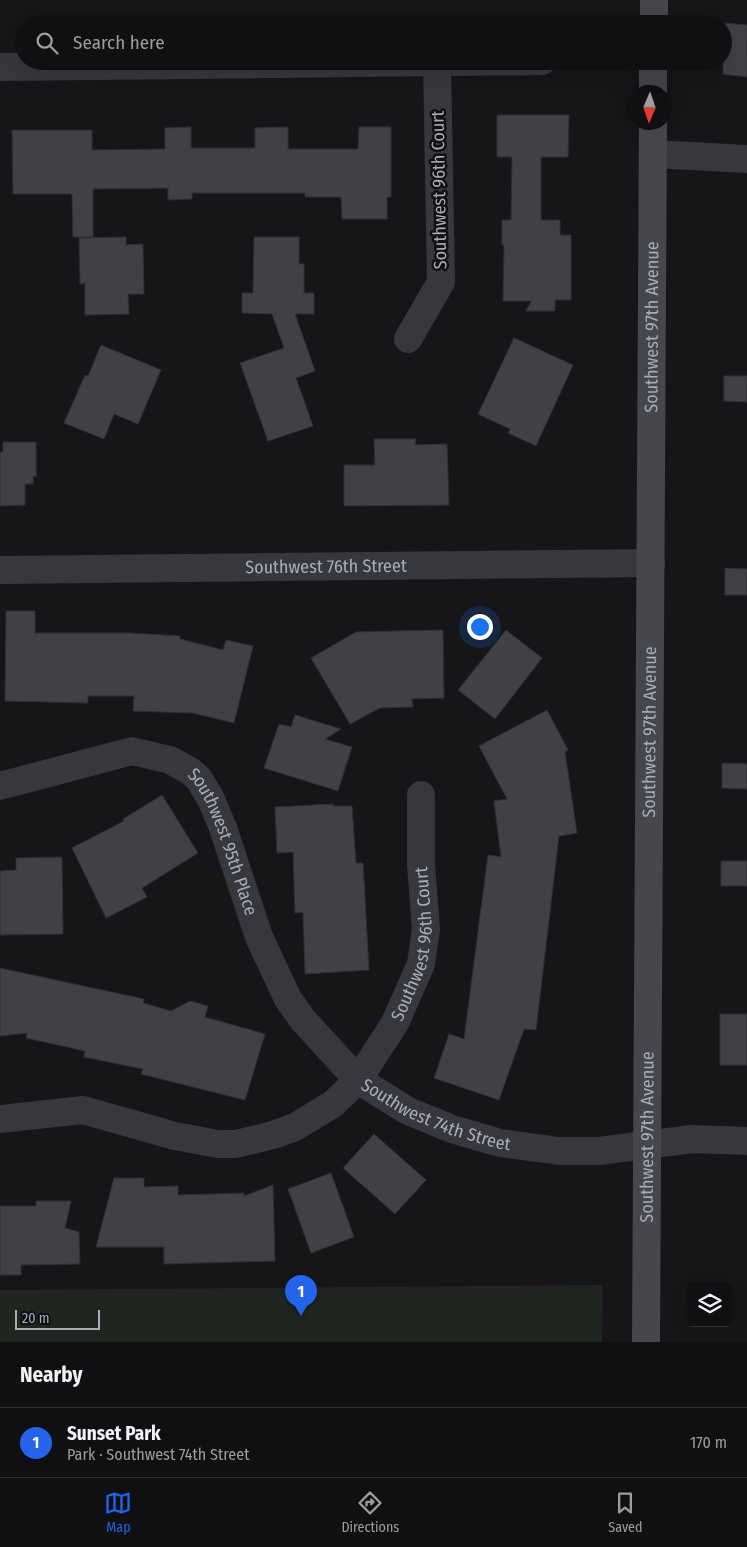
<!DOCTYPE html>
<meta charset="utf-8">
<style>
:root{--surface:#101012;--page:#1e1e20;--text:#f1f3f6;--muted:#9c9d9f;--line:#303032;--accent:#2563eb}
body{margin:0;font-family:"Fira Sans Condensed",sans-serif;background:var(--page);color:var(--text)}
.controls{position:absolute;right:15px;bottom:15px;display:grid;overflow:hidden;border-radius:5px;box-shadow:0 5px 20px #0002}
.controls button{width:45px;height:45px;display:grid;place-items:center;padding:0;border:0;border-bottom:1px solid var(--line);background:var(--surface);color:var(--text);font:25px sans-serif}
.compass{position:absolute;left:627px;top:85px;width:45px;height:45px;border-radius:50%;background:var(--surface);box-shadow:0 5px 20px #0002;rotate:182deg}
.scale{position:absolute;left:15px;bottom:12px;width:85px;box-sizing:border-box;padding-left:5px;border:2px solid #a8adb8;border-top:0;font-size:14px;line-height:18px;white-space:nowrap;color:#a8adb8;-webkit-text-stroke:4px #111113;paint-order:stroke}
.you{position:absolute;left:479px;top:626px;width:18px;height:18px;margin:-12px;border:4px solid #fff;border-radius:50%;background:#1a73e8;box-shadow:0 0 0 8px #1a73e833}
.badge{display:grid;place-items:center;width:32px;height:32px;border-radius:50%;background:var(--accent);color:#fff;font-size:16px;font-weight:700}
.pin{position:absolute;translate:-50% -41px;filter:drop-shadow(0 1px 2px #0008)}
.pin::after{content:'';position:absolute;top:26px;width:18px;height:15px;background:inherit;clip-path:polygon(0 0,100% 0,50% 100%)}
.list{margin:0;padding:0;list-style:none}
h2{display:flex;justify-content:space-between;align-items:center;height:65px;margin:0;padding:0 20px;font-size:21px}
h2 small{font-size:16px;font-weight:400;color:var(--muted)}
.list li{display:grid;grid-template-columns:32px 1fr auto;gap:15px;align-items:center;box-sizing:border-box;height:70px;padding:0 20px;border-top:1px solid var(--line)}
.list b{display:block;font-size:19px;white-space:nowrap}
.list p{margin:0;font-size:16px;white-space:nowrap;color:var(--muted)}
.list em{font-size:16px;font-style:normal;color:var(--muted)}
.icon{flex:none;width:28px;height:28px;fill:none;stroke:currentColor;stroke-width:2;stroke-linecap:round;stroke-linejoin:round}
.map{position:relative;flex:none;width:747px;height:1342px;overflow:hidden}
.search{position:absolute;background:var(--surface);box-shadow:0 5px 20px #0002;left:15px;right:15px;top:15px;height:55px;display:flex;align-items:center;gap:12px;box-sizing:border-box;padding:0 18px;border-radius:28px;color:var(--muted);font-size:19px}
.sheet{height:135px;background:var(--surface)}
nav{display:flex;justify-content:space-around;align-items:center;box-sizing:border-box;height:70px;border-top:1px solid var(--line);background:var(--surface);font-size:14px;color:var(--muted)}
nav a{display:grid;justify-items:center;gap:2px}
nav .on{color:var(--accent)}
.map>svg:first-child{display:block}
.green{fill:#1e261f}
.building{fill:#404145;stroke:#303034}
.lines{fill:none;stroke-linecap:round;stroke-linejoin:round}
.street{stroke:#37383d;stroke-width:28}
.secondary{stroke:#45474d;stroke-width:28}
.labels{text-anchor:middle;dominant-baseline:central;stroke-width:5;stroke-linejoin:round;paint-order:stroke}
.street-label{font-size:18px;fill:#a8adb8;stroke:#111113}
</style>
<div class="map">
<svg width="747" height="1342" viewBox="0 0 747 1342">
<rect width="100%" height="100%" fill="#161618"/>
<!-- green -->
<path class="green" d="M603,1285L602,1342H0V1290Z"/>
<!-- building -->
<g class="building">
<path d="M723,23L747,25V77L723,74Z"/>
<path d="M497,115H569L568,157H541V220H560V235H571V300H555V311H526L531,301H503L504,245H502V220H511L512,157H497Z"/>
<path d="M191,127V148H255V128L288,127V149H358L359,127H391V197H387V219H342L341,197H305V193H192V199L168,200V188L93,189V237H73L72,194H13L12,130H92V150L165,149V128Z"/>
<path d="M126,237V245L143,244L144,294H128L129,314L85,315V283L80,284L79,238Z"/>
<path d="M254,237H299V264H304V293H314V314H295L315,371L296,378L313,426L268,441L240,363L284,348L272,314L242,313V293H253Z"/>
<path d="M514,338L573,365L536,446L508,433L510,429L478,414Z"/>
<path d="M101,345L161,370L138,424L114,414L104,439L64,423L85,375L88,376Z"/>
<path d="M724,376H747V402L724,401Z"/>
<path d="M374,439H416L415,445L447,444L449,505L344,506V465H375Z"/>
<path d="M3,442H36V477L33,476V484H25V505L0,506V452H3Z"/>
<path d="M725,568L747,569V595H725Z"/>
<path d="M6,611H35V633H130L180,636V639L223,650L226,640L253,646L234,723L193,713L133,711L134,696H88V703L5,701Z"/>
<path d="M443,630L444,698L412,699L413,707L380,708L350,724L311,658L356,632Z"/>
<path d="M506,630L542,658L495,719L458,690Z"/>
<path d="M547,710L568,750L565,752L577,833L559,836L536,1030L524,1029L499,1100L434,1078L449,1034L464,1039L488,855L501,857L494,801L507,799L479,746Z"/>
<path d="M295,715L341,729L325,739L352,747L338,791L264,768L279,724L291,727Z"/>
<path d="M722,763L747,764V789L722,788Z"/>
<path d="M162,795L198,853L142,888L147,897L106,918L72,848L124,821L123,819Z"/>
<path d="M334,804L333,806H352L356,863H363L369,970L305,974L303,912L295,913L293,852L277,853L275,807Z"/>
<path d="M62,857L63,934L0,935V871L16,870V858Z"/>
<rect x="721" y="861" width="26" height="25"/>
<path d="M0,968L144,999L143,1003L171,1011L190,1001L208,1006L205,1017L265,1034L245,1100L141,1074L143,1069L84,1057L85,1051L26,1038L27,1033L0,1036Z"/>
<rect x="720" y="1014" width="27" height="51"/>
<path d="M374,1134L426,1180L395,1214L343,1168Z"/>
<path d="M331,1173L354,1237L311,1253L288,1189Z"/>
<path d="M114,1178H144V1187L178,1186V1195L244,1193V1196L273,1185L275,1261L164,1264V1247H96Z"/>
<path d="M36,1201H71L65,1228L79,1232L80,1264L21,1265V1275H0V1206H36Z"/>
</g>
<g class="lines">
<!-- street -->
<g class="street">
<path d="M0,67L542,61"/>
<path d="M653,154L747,159"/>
<path d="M408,339L441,282L437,63"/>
<path id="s1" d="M0,570L651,563"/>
<path id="s2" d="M0,786L132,751L170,760L190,771L199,779L211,799L223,828L259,937L288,999L303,1020L358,1080L408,1111L452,1129L500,1143L559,1151H599L692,1139L747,1141"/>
<path id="s3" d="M0,1119L83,1110L175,1136L218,1144H236L273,1135L295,1127L333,1104L358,1080L395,1023L421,964L426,929L421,865V795"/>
</g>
<!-- secondary -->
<g class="secondary">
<path d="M654,24V0"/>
<path d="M653,92V61"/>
<path id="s4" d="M646,1342L653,122"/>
</g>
</g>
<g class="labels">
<!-- street labels -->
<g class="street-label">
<text transform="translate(439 190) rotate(-91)">Southwest 96th Court</text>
<text stroke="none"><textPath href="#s4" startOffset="1015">Southwest 97th Avenue</textPath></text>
<text stroke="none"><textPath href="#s1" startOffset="326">Southwest 76th Street</textPath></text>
<text stroke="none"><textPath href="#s4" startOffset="610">Southwest 97th Avenue</textPath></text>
<text stroke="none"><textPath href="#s2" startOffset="278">Southwest 95th Place</textPath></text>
<text stroke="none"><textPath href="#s3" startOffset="532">Southwest 96th Court</textPath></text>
<text stroke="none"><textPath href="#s2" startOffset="642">Southwest 74th Street</textPath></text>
<text stroke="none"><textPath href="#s4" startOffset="205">Southwest 97th Avenue</textPath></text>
</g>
</g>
</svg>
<div class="controls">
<button><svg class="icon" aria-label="layers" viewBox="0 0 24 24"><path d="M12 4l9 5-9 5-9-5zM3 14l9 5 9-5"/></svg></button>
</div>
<svg class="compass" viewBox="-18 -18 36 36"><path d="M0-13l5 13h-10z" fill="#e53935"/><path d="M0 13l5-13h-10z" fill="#9c9d9f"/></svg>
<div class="scale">20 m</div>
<div class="you"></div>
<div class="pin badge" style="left:301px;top:1316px">1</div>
<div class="search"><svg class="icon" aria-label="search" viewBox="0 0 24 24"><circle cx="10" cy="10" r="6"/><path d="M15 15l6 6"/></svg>Search here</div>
</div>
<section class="sheet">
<h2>Nearby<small></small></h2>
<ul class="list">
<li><span class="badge">1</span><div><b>Sunset Park</b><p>Park · Southwest 74th Street</p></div><em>170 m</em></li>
</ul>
</section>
<nav>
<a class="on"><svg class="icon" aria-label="map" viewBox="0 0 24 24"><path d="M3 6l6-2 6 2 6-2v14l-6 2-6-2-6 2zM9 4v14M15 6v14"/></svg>Map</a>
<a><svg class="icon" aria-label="directions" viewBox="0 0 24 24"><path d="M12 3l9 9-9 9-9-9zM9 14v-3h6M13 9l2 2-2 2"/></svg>Directions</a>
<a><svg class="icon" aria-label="saved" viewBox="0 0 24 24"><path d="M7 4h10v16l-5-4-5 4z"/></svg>Saved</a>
</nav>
